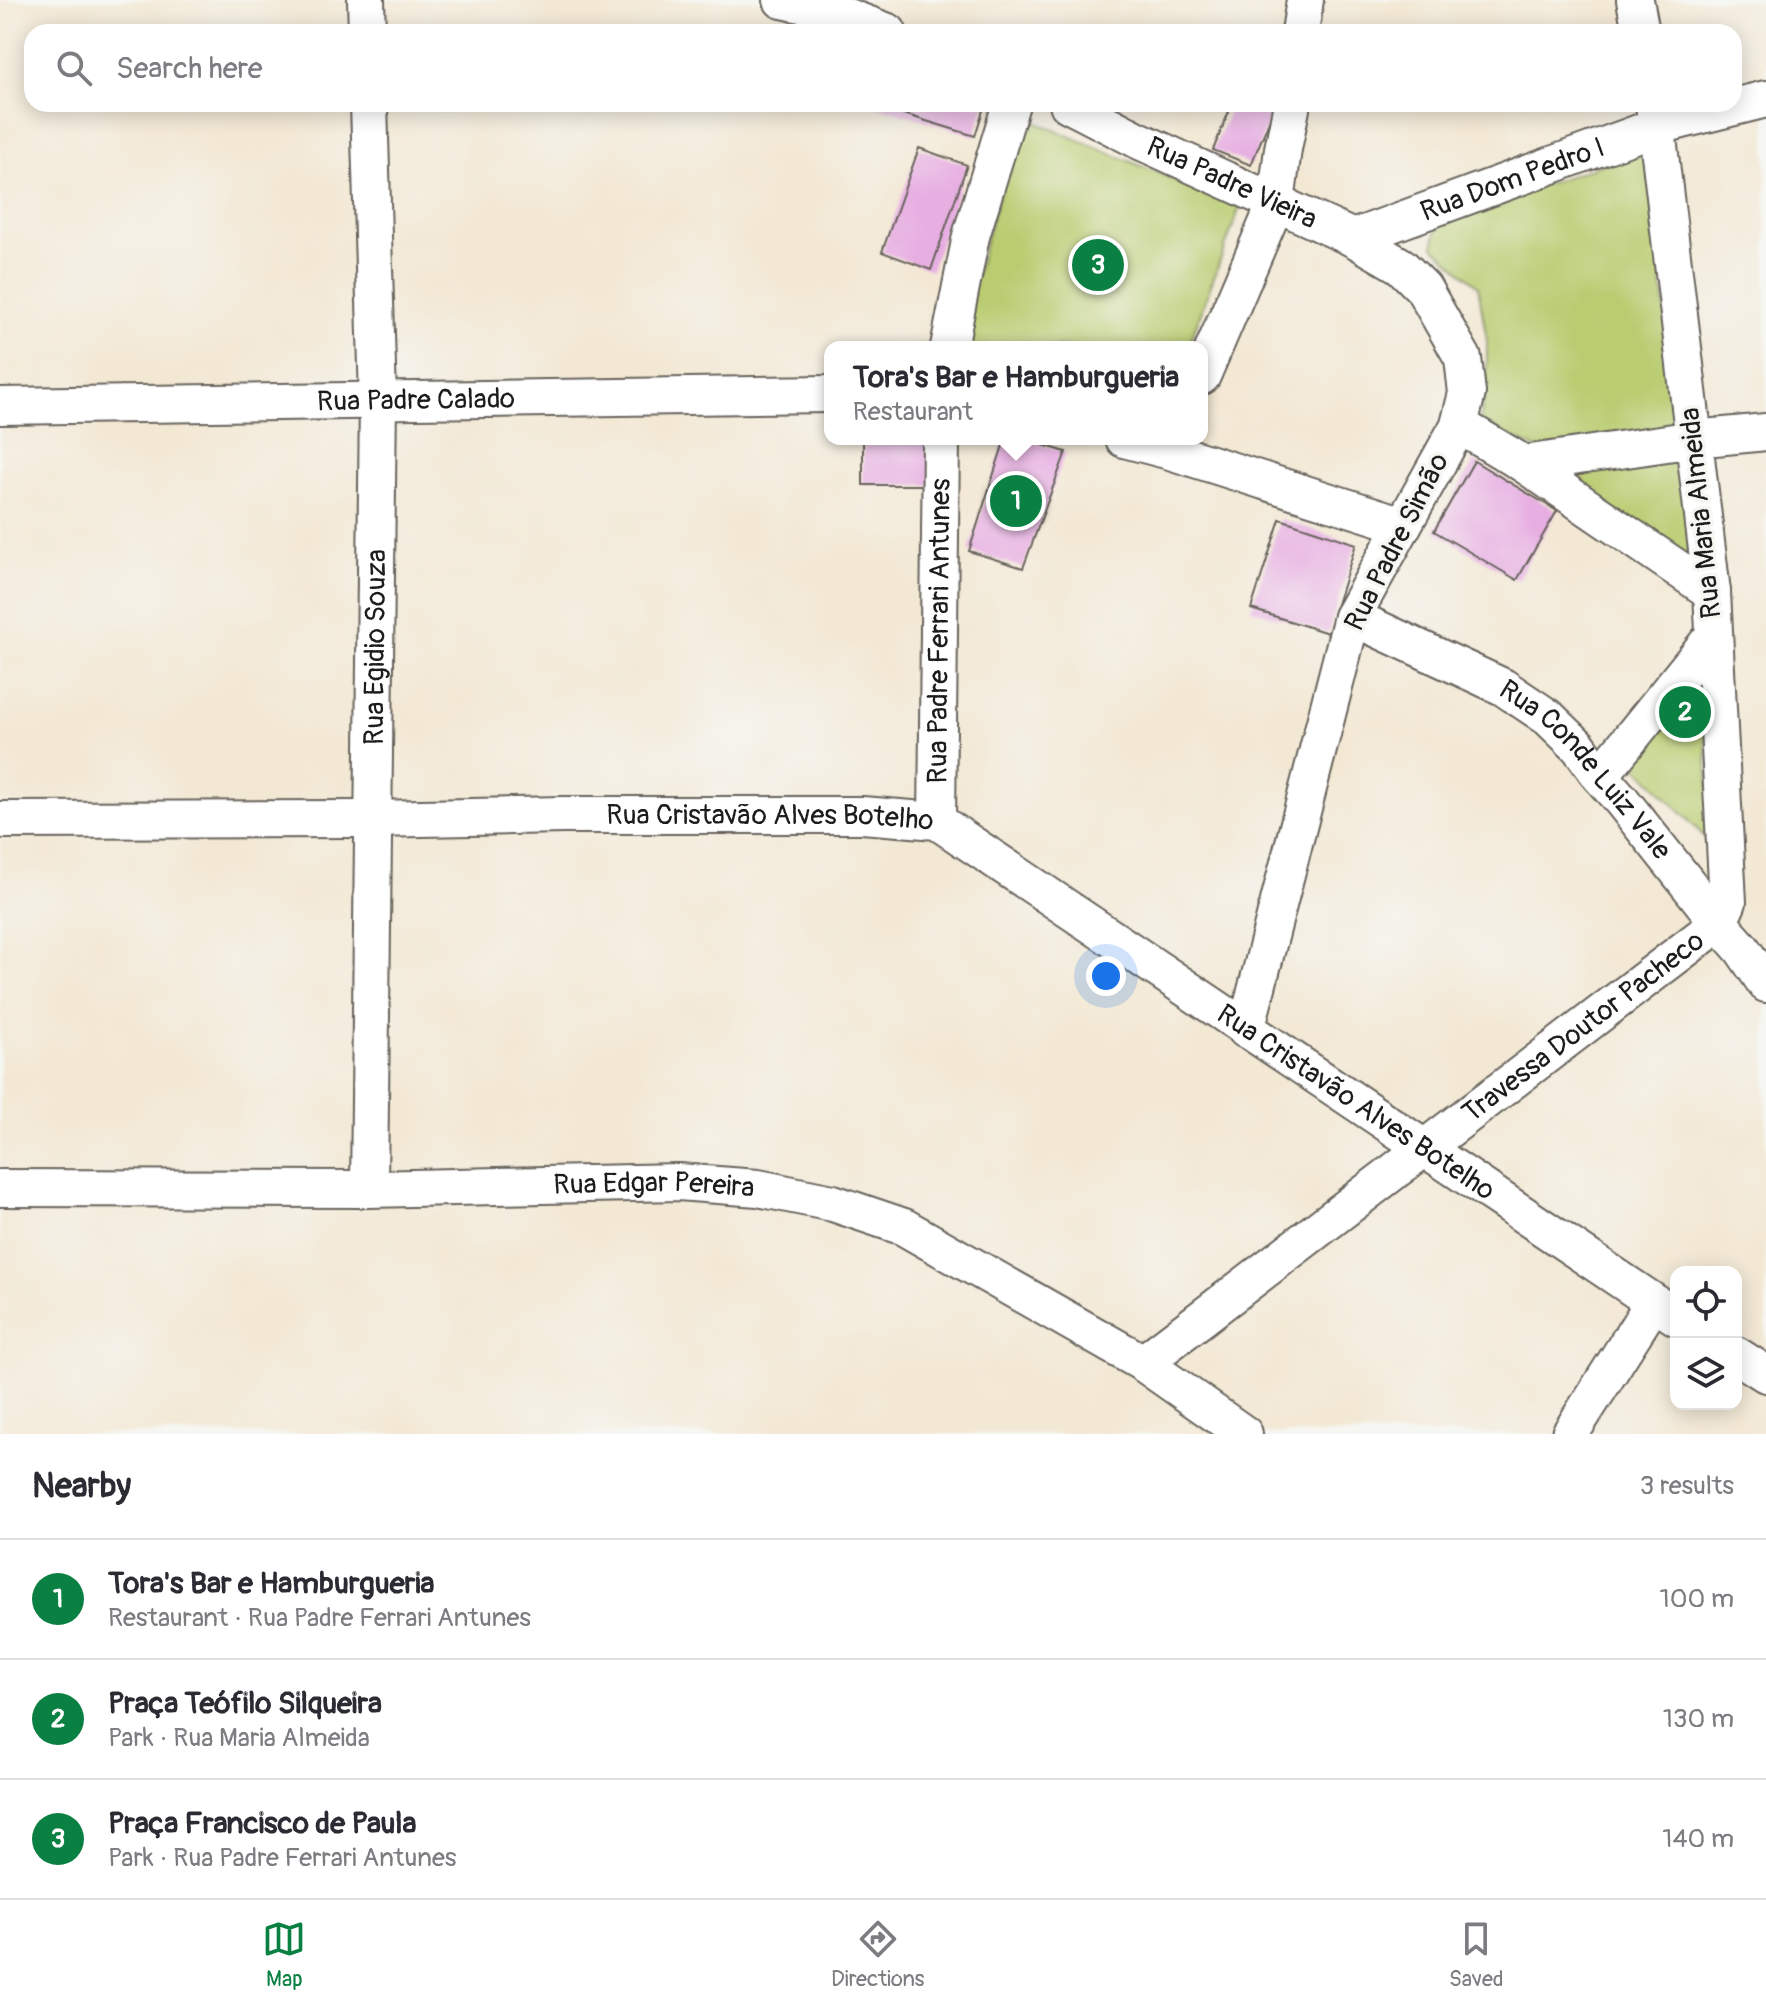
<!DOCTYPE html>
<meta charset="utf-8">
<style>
:root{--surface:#fff;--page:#f7f7f7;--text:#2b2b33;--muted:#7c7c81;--line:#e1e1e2;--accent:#0b8043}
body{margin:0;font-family:Pangolin,sans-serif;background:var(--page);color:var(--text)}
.controls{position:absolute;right:24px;bottom:24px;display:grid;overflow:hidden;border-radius:16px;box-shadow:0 4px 20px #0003}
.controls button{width:72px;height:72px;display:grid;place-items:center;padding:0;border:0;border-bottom:2px solid var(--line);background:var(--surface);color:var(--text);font:40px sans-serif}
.you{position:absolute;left:1106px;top:976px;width:28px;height:28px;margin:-20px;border:6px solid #fff;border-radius:50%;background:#1a73e8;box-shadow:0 0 0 12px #1a73e833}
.badge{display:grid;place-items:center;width:52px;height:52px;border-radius:50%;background:var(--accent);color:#fff;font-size:26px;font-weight:700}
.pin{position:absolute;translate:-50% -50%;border:4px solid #fff;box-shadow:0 2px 8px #0006}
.popup{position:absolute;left:824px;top:341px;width:384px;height:104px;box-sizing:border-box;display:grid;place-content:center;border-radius:16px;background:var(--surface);filter:drop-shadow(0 2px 6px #0005);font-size:26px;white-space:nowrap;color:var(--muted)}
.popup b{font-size:30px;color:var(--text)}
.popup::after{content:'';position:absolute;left:50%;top:100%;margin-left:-16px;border:16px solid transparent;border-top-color:var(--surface)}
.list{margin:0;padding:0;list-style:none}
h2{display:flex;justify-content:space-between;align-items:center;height:104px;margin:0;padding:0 32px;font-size:34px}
h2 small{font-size:26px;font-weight:400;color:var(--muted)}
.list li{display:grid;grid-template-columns:52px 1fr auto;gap:24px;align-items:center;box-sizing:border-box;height:120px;padding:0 32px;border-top:2px solid var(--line)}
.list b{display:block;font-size:30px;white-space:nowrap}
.list p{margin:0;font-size:26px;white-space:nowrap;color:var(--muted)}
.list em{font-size:26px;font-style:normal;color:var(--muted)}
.icon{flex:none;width:44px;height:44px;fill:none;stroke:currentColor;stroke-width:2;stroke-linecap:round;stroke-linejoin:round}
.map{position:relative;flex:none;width:1766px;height:1434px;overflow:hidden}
.search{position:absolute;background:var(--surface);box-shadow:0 4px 20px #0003;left:24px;right:24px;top:24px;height:88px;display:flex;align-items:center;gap:20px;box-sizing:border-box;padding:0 28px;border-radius:24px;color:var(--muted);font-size:30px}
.sheet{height:464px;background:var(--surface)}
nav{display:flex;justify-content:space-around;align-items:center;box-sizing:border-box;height:112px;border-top:2px solid var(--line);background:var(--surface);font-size:22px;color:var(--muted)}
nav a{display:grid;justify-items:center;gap:4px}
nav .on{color:var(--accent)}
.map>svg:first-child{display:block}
.green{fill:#b9cc70;stroke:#6a7446;stroke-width:2}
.building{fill:#e7aee2}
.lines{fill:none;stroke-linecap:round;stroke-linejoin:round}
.minor-casing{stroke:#67635c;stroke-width:40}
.minor{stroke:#fff;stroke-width:36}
.labels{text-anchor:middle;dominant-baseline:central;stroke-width:7;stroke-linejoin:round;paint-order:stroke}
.street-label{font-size:28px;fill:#1c1c1c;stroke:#f6f6f2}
</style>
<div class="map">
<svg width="1766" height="1434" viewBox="0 0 1766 1434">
<rect width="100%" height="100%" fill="#f6f6f2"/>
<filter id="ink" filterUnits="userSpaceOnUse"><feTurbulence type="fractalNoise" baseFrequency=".0125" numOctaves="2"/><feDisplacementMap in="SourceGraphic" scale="16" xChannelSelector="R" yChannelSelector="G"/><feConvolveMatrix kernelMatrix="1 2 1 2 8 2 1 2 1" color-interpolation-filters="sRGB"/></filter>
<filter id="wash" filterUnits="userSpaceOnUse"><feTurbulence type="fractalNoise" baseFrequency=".006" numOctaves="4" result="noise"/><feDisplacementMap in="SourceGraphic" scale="32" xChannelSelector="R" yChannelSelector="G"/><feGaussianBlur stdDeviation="1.8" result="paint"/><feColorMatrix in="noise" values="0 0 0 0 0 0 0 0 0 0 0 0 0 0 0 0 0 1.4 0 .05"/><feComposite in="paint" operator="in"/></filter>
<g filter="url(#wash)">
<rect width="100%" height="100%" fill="#f3e8d4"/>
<!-- green -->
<g class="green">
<path d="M1021,116L1240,207L1188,347H970L967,343L972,289Z"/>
<path d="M1634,153L1648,163L1677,412L1669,434L1539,450L1480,421L1487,382V341L1478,286L1433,246L1437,229L1444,220Z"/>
<path d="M1682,450L1696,568L1552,471Z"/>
<path d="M1700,663L1713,846L1632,761Z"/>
</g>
<g id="blocks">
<!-- building -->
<g class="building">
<path d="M871,104H985L975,136Z"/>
<path d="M1232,104H1276L1251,165L1213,150Z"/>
<path d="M919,148L967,165L931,270L882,252Z"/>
<rect x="863" y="439" width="68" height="46"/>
<path d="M1005,439H1023L1066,452L1023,568L969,551Z"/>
<path d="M1474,461L1557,511L1517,580L1434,531Z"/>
<path d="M1280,519L1356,544L1328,633L1251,609Z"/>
</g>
</g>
</g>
<g filter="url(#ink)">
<use href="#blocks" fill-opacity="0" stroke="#67635c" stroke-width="2"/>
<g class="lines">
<!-- minor casing -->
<g class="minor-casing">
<g id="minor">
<path d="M366,0L367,32"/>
<path d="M782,0L829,10L888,32"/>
<path d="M1635,0L1641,32"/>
<path d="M1300,32L1305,0"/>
<path id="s1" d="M1068,104L1138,140L1353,238L1401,266L1423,288L1463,358L1467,393L1459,425L1352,617L1246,1030"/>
<path id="s2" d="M1353,238L1658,126L1766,99"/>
<path d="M949,347L971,236L1011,104"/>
<path d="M1202,376L1276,203L1283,149L1292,104"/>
<path id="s3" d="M0,406L830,394"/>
<path d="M1459,425L1524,464L1712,592"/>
<path d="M1124,439L1170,451L1403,525"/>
<path d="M1524,464L1694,439L1766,432"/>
<path id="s4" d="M1352,617L1503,687L1549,718L1579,747L1600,776L1622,801L1719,923L1742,949L1766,984"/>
<path d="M1600,776L1713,636"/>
<path id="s5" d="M0,820L374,819L564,815H862L937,821L1676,1317"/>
<path id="s6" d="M937,821L941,439"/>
<path id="s7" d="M0,1188L369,1189L678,1182L758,1188L833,1203L904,1227L1143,1363L1244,1434"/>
<path id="s8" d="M369,1189L378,399L369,104"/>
<path d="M1736,1355L1766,1374"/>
<path id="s9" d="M1143,1363L1719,923L1728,902L1712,592L1654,104"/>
<path d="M1570,1434L1653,1303"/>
</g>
</g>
<!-- minor -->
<use href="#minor" class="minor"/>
</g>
</g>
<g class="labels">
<!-- street labels -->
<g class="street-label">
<text stroke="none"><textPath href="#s2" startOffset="170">Rua Dom Pedro I</textPath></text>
<text stroke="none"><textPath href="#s1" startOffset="182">Rua Padre Vieira</textPath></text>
<text stroke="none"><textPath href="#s3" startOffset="416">Rua Padre Calado</textPath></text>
<text transform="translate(1701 513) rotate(-96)">Rua Maria Almeida</text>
<text transform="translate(1397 542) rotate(-63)">Rua Padre Simão</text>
<text stroke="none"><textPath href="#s6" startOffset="190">Rua Padre Ferrari Antunes</textPath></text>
<text stroke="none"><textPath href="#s8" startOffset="542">Rua Egidio Souza</textPath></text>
<text stroke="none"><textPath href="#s4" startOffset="284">Rua Conde Luiz Vale</textPath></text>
<text stroke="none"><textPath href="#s5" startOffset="770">Rua Cristavão Alves Botelho</textPath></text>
<text stroke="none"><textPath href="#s9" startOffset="554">Travessa Doutor Pacheco</textPath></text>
<text stroke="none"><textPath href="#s5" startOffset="1442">Rua Cristavão Alves Botelho</textPath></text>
<text stroke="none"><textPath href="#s7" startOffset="654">Rua Edgar Pereira</textPath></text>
</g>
</g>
</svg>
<div class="controls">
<button><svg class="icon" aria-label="locate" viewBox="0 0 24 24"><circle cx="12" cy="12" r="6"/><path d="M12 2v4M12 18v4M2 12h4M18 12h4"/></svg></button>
<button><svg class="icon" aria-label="layers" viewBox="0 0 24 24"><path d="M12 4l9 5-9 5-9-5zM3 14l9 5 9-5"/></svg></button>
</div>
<div class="you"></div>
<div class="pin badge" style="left:1016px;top:501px">1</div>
<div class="popup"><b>Tora's Bar e Hamburgueria</b>Restaurant</div>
<div class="pin badge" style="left:1685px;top:712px">2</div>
<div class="pin badge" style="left:1098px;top:265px">3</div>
<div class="search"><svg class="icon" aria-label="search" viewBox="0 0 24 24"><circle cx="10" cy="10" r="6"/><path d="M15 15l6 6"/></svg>Search here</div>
</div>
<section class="sheet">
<h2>Nearby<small>3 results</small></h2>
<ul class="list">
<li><span class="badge">1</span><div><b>Tora's Bar e Hamburgueria</b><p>Restaurant · Rua Padre Ferrari Antunes</p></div><em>100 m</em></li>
<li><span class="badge">2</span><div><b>Praça Teófilo Silqueira</b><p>Park · Rua Maria Almeida</p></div><em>130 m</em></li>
<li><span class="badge">3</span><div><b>Praça Francisco de Paula</b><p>Park · Rua Padre Ferrari Antunes</p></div><em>140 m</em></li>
</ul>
</section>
<nav>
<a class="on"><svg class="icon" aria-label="map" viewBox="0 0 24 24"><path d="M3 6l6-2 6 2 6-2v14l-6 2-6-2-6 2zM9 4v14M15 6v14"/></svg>Map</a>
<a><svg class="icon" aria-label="directions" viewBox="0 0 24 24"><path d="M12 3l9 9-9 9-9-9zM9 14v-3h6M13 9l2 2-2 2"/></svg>Directions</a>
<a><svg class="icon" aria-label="saved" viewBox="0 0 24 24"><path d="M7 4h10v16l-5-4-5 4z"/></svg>Saved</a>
</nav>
